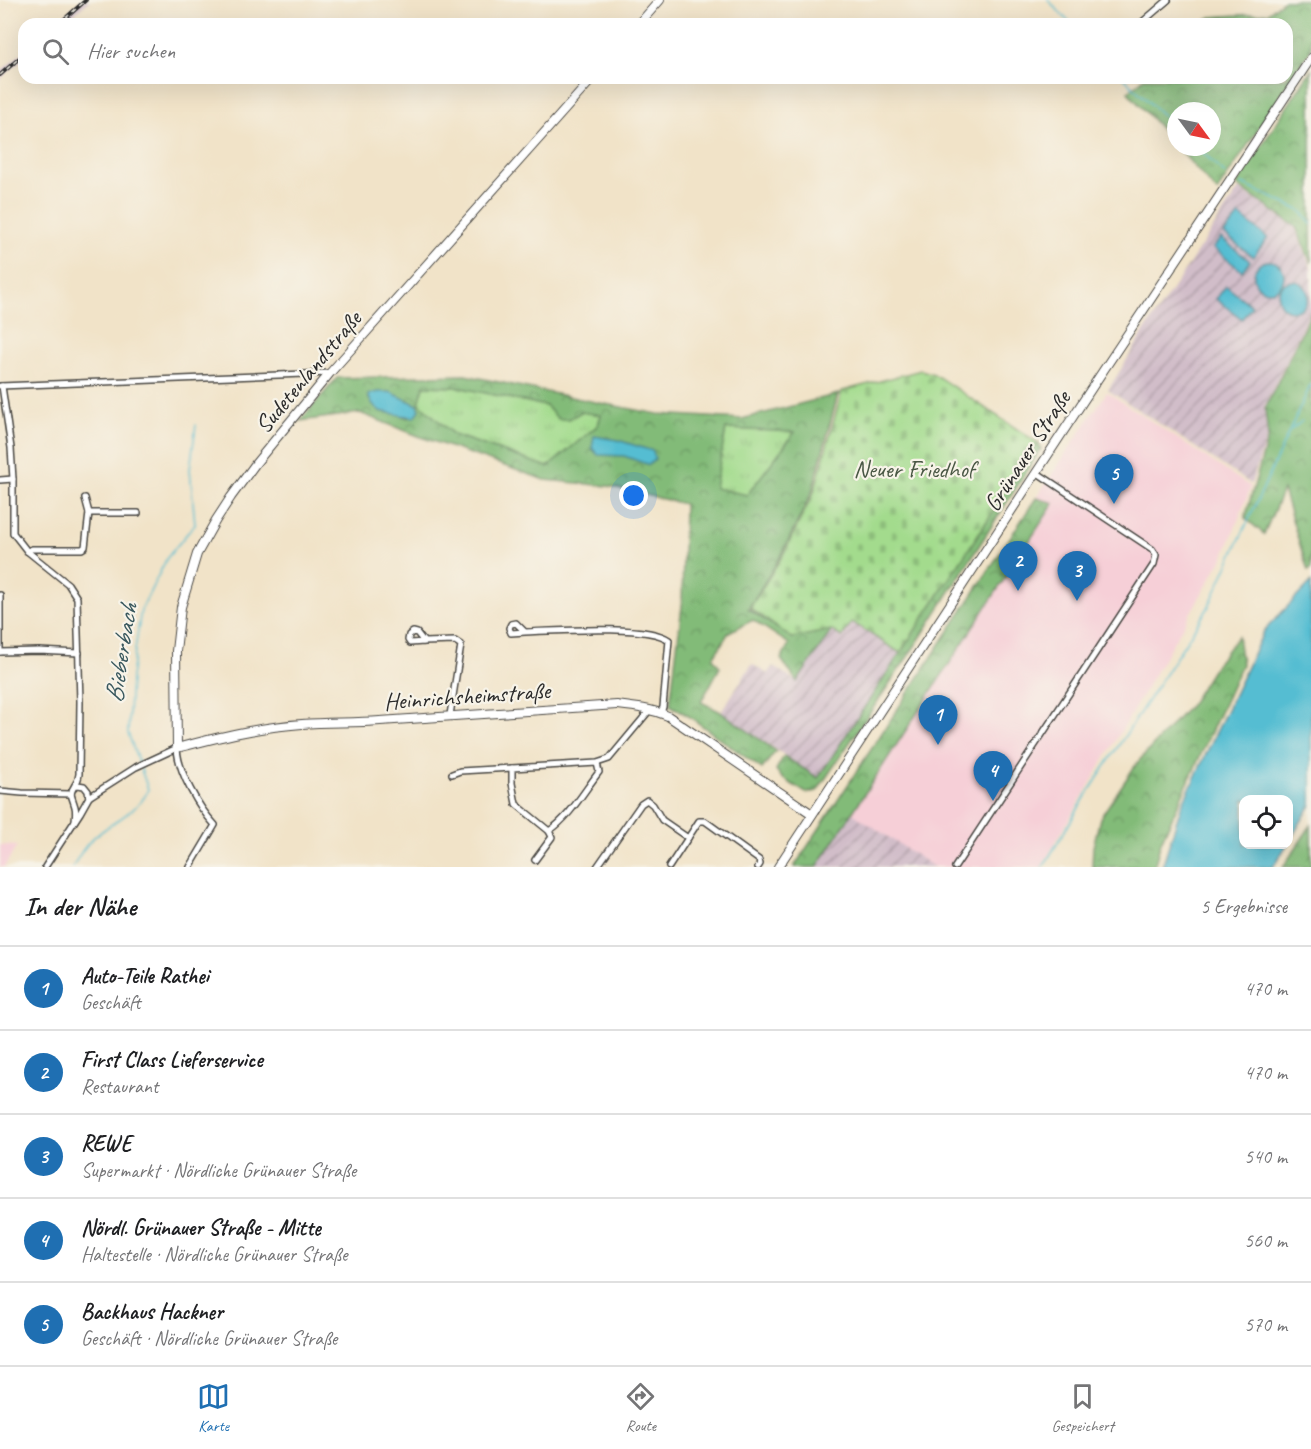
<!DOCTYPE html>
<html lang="de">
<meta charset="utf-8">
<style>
:root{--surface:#fff;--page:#f6f6f6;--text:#202124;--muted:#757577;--line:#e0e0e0;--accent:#1f6fb2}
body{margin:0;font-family:Caveat,sans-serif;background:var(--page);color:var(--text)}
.controls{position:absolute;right:18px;bottom:18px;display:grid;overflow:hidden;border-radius:12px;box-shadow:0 6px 24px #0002}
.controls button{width:54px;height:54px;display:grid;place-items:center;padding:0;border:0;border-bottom:2px solid var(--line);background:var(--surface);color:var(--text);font:30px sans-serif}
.compass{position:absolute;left:1167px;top:102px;width:54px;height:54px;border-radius:50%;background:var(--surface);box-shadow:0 6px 24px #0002;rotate:123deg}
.you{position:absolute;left:634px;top:496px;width:21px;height:21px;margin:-15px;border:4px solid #fff;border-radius:50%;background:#1a73e8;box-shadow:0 0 0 9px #1a73e833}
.badge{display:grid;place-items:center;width:39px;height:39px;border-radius:50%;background:var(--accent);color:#fff;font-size:20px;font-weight:700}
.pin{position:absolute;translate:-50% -50px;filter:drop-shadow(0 2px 3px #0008)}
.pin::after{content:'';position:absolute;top:32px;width:21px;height:18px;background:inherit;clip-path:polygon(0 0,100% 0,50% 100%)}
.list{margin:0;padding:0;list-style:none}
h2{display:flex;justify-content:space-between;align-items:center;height:78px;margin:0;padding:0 24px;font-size:26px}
h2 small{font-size:20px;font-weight:400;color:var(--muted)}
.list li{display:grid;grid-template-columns:39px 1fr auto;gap:18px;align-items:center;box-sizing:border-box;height:84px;padding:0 24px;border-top:2px solid var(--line)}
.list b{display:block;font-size:22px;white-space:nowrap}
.list p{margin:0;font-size:20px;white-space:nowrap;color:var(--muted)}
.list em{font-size:20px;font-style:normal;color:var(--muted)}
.icon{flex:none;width:33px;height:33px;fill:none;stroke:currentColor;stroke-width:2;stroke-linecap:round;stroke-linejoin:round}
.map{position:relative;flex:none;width:1311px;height:867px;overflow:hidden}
.search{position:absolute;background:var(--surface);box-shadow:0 6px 24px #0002;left:18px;right:18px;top:18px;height:66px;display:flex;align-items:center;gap:15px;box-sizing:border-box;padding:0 21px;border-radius:18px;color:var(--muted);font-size:22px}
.sheet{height:498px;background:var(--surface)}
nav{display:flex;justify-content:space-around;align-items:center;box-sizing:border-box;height:84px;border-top:2px solid var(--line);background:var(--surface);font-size:16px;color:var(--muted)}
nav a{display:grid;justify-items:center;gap:3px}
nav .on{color:var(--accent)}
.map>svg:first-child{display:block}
.built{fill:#f6cfd7}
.industrial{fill:url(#industrial-furrows)}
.railway{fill:#d1bdc9}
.grass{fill:url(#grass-tufts);stroke:#67835c;stroke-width:1.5}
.forest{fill:url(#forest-crowns);stroke:#567352;stroke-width:1.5;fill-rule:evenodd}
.cemetery{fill:url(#cemetery-stones);stroke:#67835c;stroke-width:1.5}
.water{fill:#55bdd2;stroke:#40747e;stroke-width:1.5}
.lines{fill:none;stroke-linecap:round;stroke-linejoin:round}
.stream{stroke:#55bdd2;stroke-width:1.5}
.street-casing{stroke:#494743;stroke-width:8}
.secondary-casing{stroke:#494743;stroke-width:10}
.street{stroke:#fff;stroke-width:5}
.secondary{stroke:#fff;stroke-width:8}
.rail-casing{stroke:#2b2b2b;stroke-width:4}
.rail{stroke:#f7f3e8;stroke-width:1.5;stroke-dasharray:4.5;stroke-linecap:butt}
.labels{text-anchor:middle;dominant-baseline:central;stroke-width:4.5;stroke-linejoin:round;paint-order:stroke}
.street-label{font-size:24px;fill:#2b2b2b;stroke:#f7f3e8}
.park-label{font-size:24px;fill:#495744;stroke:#f7f3e8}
.water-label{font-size:26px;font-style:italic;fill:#38575d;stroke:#f7f3e8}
</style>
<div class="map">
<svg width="1311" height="867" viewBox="0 0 1311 867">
<defs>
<pattern id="industrial-furrows" width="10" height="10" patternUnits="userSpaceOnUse" patternTransform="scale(1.5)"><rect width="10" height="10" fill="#d1bdc9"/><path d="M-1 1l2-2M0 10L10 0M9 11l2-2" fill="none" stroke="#aa9aa3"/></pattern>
<pattern id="grass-tufts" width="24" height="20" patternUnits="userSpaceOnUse" patternTransform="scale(1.5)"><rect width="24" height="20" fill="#a3db8d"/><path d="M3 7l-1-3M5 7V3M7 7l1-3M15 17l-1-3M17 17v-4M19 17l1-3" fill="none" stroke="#8cbc7a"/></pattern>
<pattern id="forest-crowns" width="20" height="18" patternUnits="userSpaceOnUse" patternTransform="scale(1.5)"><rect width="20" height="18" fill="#82bb78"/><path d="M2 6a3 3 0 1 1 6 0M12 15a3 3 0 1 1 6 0" fill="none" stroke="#6b9863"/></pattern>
<pattern id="cemetery-stones" width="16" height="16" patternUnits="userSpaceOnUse" patternTransform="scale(1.5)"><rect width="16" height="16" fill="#a3db8d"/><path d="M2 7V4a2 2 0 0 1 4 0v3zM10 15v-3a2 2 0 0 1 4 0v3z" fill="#8cbc7a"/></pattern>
</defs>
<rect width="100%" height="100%" fill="#f7f3e8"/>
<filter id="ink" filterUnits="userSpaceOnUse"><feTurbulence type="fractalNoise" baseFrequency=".0167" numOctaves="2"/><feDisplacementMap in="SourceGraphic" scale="12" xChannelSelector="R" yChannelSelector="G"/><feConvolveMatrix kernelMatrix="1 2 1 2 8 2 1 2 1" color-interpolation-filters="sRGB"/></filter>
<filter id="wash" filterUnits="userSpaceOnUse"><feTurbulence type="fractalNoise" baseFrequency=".008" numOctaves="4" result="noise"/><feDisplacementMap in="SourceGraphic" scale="24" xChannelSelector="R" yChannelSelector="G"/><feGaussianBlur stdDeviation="1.35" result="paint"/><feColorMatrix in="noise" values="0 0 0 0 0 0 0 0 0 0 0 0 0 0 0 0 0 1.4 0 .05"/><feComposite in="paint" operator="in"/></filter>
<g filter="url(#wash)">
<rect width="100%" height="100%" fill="#f1e3c8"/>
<!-- built -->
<g class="built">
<path d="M1107,392L1251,487L1224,556L1041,867H816L1054,504L1036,498Z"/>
<path d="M0,845L17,846L4,867H0Z"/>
</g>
<!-- industrial -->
<g class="industrial">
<path d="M1239,189L1295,227L1311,268V309L1264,408L1267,437L1251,484L1108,390L1146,329Z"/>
<path d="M852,621L900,653L818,778L721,712L752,664L768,674L773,666L797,682L832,630Z"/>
<path d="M852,813L934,867H817Z"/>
</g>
<!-- railway -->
<g class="railway">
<path d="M82,0H90L63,24H55Z"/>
<path d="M24,51V58L0,79V72Z"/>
</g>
<!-- grass -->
<g class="grass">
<path d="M424,386L458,387L546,406L569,419L581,412L601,414L598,425L548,467L454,435L419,403Z"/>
<path d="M726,429L796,431L747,495L714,488Z"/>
</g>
<!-- forest -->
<g class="forest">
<path d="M1284,0H1311V49L1217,192L1177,147H1212V111H1176V146L1128,92L1144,78H1287V24H1203L1210,17L1268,13Z"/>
<path d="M1311,70V263L1296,227L1236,185Z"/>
<path d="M1311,312V569L1308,571L1283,490L1264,534L1245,518L1268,437L1265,409Z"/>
<path d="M465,375L600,403L658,414L742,419L838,394L812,492L782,554L748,609L792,638L832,630L797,682L781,659L789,644L753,620L729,632L713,658L720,667L701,702L721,712L776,751L762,769L687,715L670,705L682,606L684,504L608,486L545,480L421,437L360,413L300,421L337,378ZM424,386L458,387L546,406L558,419H569L581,412L601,415L598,425L548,467L454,435L419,403ZM368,395L404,399L418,405L409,418L397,414L380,411L369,399ZM726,429L795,432L747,495L715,488Z"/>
<path d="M1038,443L1041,449L917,643L817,791L806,793L782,778L776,770L784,756L818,778Z"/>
<path d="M1036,498L1054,503L817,867H794Z"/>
<path d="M1238,636L1242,664L1161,842L1154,867H1092L1093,847L1100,818L1137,763L1191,704L1214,667Z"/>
<path d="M1311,825V867H1283Z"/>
</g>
<!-- cemetery -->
<path class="cemetery" d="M921,370L934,374L946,382L1038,443L900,653L852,622L842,637L831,630L792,638L750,608L783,555L814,492L842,391Z"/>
<!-- water -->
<g class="water">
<path d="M1239,215L1268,238L1253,257L1224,234Z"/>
<path d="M1221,238L1250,261L1242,271L1213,248Z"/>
<circle cx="1269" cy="276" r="15"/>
<circle cx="1293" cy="296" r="15"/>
<path d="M1226,286L1252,306L1242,319L1216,299Z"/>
<path d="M377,392H390L418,405L420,410L415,417C411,417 383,412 380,411C375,408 369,400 368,395Z"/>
<path d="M594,436L618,440L653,451L655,459L649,465L624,456L598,455L592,448Z"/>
<path d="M1311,582V805L1289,842L1288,800H1244V844L1287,845L1273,867H1162L1181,807L1264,631Z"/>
</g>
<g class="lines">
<!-- stream -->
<g class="stream">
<path d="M1048,0L1071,24"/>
<path d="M1124,78L1176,128"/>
<path d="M1197,147L1225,174"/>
<path d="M1242,184L1301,211L1311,224"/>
<path d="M1291,430L1302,421"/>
<path d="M73,867C78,857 84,847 92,839C106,826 145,807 148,789L128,733L131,677L141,610L167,558L195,524L190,469L196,425"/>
<path d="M1043,867L1084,799L1208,608L1311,384"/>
</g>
</g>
</g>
<g filter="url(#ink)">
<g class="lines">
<!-- street casing -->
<g class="street-casing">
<g id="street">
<path d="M1140,24L1168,0"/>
<path d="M0,386L330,373"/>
<path d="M2,386L11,448L13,479V533L27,551L68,584L77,598L80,702L79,774C78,785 72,786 71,794"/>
<path d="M0,480L13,479"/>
<path d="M85,498L89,513"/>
<path d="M27,551L32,549H82L85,547L89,513H138"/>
<path d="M0,595V652"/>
<path d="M525,632L511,633L509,628L511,624L516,623L525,632C554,631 648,624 669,640L663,707L661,713"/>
<path d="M424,642L417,633L413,632L409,635L408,640L410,643L424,642L455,641L461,645L450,715"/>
<path d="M0,652L39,651L79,653"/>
<path d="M597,763L512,768V783L516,804L549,831C570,817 584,791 599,772L597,763L609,759L649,711"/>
<path d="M452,774L460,771L512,768"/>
<path d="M75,786L78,785L84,786L88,791L89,797"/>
<path d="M0,791L22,793L71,794"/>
<path d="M71,794C74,806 77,806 75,820"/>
<path d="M535,860L552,837L549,831"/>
<path d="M45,867L80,813L89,797L136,767L177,748C178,772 199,808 215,825L190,867"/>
<path d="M597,867L641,804L647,800L653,805L662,820L688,838"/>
<path d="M669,867L699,821H705L759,860L760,864L758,867"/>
<path d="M955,867L1154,564L1156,555L1152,549L1036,472"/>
</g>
</g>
<!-- secondary casing -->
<g class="secondary-casing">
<g id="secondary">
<path d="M639,24L660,0"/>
<path d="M593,78L330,373L256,463L231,497L216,520L197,554L181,607L176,651L177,748C219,737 259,727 302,724C328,722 354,723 380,721C459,715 538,711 617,705C634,707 652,709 668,716L812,814"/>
<path d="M778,867L1097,380L1311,58"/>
</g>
</g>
<!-- street -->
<use href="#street" class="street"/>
<!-- secondary -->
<use href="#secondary" class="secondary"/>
<!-- rail casing -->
<g class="rail-casing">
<g id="rail">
<path d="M59,24L86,0"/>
<path d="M0,75L24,54"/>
</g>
</g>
<!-- rail -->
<use href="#rail" class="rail"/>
</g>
</g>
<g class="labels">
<!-- street labels -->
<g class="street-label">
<text transform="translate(308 372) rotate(-50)">Sudetenlandstraße</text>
<text transform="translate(1027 451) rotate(-57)">Grünauer Straße</text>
<text transform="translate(467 696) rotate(-4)">Heinrichsheimstraße</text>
</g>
<!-- park labels -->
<g class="park-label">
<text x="914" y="469">Neuer Friedhof</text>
</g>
<!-- water labels -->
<g class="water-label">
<text transform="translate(121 653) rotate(-81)">Bieberbach</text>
</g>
</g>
</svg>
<div class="controls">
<button><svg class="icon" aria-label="locate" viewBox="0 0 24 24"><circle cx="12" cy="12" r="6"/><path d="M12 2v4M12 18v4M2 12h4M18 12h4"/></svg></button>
</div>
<svg class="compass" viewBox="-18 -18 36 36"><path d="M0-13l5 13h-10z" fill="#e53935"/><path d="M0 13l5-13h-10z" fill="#757577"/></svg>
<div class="you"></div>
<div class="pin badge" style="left:938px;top:745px">1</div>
<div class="pin badge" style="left:1018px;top:591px">2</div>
<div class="pin badge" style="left:1077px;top:601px">3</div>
<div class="pin badge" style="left:993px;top:801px">4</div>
<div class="pin badge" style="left:1114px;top:504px">5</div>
<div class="search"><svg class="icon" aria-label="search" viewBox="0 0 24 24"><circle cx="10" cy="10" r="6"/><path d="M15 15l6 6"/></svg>Hier suchen</div>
</div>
<section class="sheet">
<h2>In der Nähe<small>5 Ergebnisse</small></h2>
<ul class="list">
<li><span class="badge">1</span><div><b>Auto-Teile Rathei</b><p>Geschäft</p></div><em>470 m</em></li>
<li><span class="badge">2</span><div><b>First Class Lieferservice</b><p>Restaurant</p></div><em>470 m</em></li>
<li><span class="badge">3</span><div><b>REWE</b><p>Supermarkt · Nördliche Grünauer Straße</p></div><em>540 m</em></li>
<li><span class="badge">4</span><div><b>Nördl. Grünauer Straße - Mitte</b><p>Haltestelle · Nördliche Grünauer Straße</p></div><em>560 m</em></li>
<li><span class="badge">5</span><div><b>Backhaus Hackner</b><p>Geschäft · Nördliche Grünauer Straße</p></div><em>570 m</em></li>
</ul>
</section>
<nav>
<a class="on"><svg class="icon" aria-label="map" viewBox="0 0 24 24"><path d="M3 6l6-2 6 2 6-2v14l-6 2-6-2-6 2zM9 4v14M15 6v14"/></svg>Karte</a>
<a><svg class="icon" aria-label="directions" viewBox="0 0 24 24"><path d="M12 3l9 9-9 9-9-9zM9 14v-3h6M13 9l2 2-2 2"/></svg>Route</a>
<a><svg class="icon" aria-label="saved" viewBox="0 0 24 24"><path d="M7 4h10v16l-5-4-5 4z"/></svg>Gespeichert</a>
</nav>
